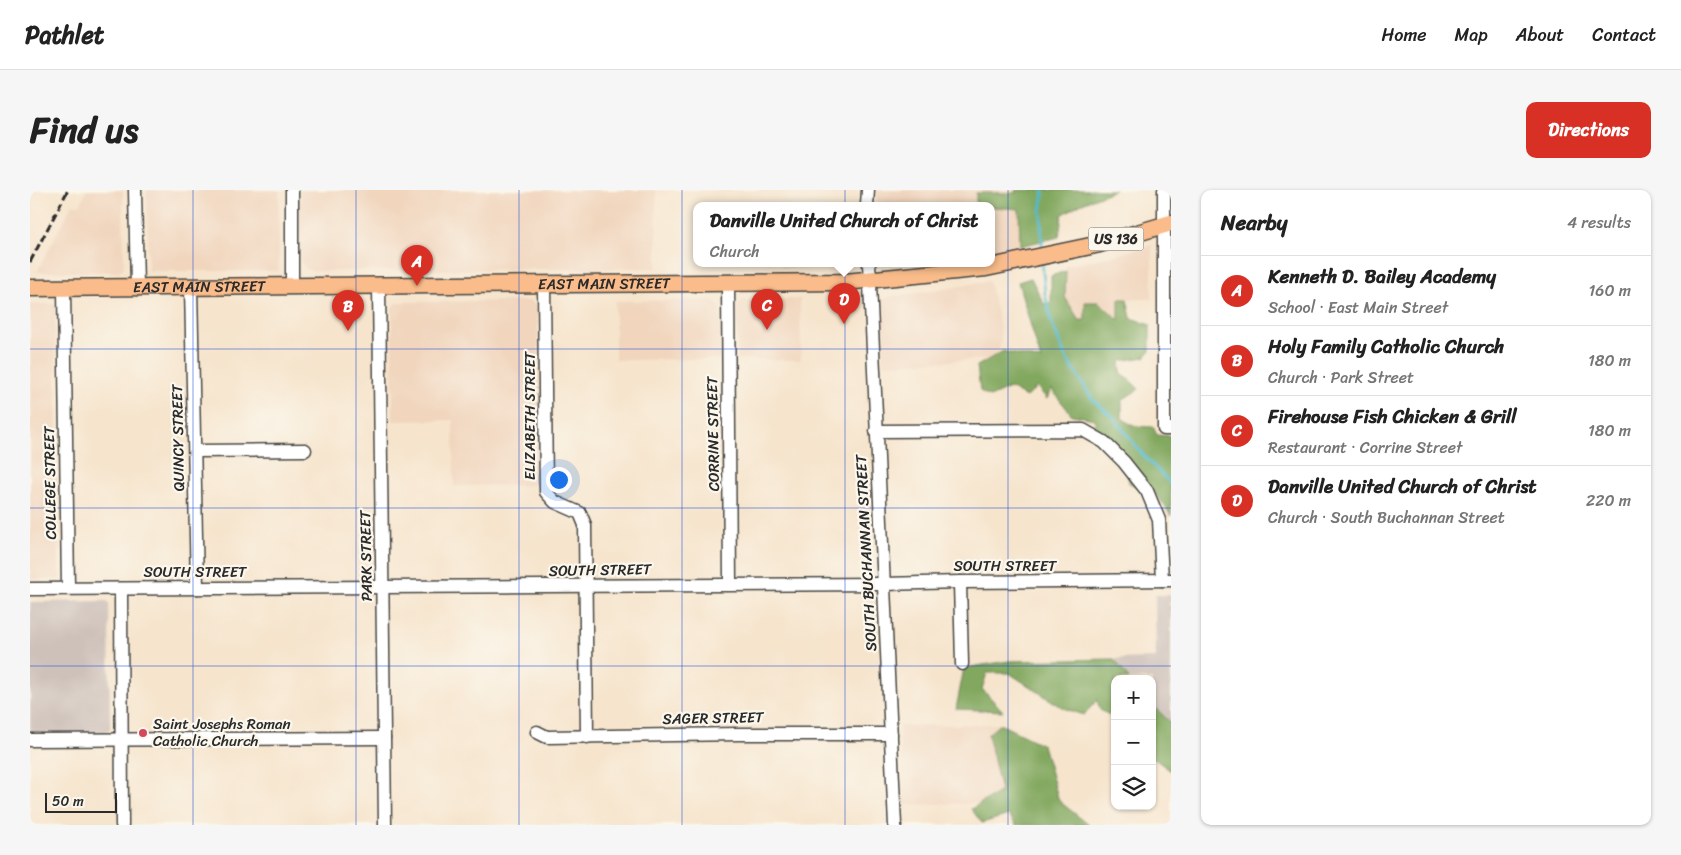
<!DOCTYPE html>
<meta charset="utf-8">
<style>
:root{--surface:#fff;--page:#f6f6f6;--text:#222;--muted:#767676;--line:#e0e0e0;--accent:#d93025}
body{margin:0;font-family:Sriracha,sans-serif;background:var(--page);color:var(--text)}
.controls{position:absolute;right:15px;bottom:15px;display:grid;overflow:hidden;border-radius:10px;box-shadow:0 1px 4px #0004}
.controls button{width:45px;height:45px;display:grid;place-items:center;padding:0;border:0;border-bottom:1px solid var(--line);background:var(--surface);color:var(--text);font:25px sans-serif}
.scale{position:absolute;left:15px;bottom:12px;width:72px;box-sizing:border-box;padding-left:5px;border:2px solid #2b2b2b;border-top:0;font-size:14px;line-height:18px;white-space:nowrap;color:#2b2b2b;-webkit-text-stroke:4px #fbf7ec;paint-order:stroke}
.you{position:absolute;left:528px;top:289px;width:18px;height:18px;margin:-12px;border:4px solid #fff;border-radius:50%;background:#1a73e8;box-shadow:0 0 0 8px #1a73e833}
.badge{display:grid;place-items:center;width:32px;height:32px;border-radius:50%;background:var(--accent);color:#fff;font-size:16px;font-weight:700}
.pin{position:absolute;translate:-50% -41px;filter:drop-shadow(0 1px 2px #0008)}
.pin::after{content:'';position:absolute;top:26px;width:18px;height:15px;background:inherit;clip-path:polygon(0 0,100% 0,50% 100%)}
.popup{position:absolute;left:663px;top:12px;width:302px;height:65px;box-sizing:border-box;display:grid;place-content:center;border-radius:10px;background:var(--surface);filter:drop-shadow(0 1px 4px #0005);font-size:16px;white-space:nowrap;color:var(--muted)}
.popup b{font-size:19px;color:var(--text)}
.popup::after{content:'';position:absolute;left:50%;top:100%;margin-left:-10px;border:10px solid transparent;border-top-color:var(--surface)}
.list{margin:0;padding:0;list-style:none}
h2{display:flex;justify-content:space-between;align-items:center;height:65px;margin:0;padding:0 20px;font-size:21px}
h2 small{font-size:16px;font-weight:400;color:var(--muted)}
.list li{display:grid;grid-template-columns:32px 1fr auto;gap:15px;align-items:center;box-sizing:border-box;height:70px;padding:0 20px;border-top:1px solid var(--line)}
.list b{display:block;font-size:19px;white-space:nowrap}
.list p{margin:0;font-size:16px;white-space:nowrap;color:var(--muted)}
.list em{font-size:16px;font-style:normal;color:var(--muted)}
.icon{flex:none;width:28px;height:28px;fill:none;stroke:currentColor;stroke-width:2;stroke-linecap:round;stroke-linejoin:round}
.map{position:relative;flex:none;width:1141px;height:635px;overflow:hidden;border-radius:10px}
header{display:flex;align-items:center;gap:30px;box-sizing:border-box;height:70px;padding:0 25px;background:var(--surface);border-bottom:1px solid var(--line)}
header strong{font-size:24px}
nav{display:flex;gap:28px;margin-inline-start:auto;font-size:18px}
.intro{display:flex;align-items:center;justify-content:space-between;box-sizing:border-box;height:120px;padding:0 30px}
h1{margin:0;font-size:35px}
.button{padding:12px 22px;border-radius:10px;background:var(--accent);color:#fff;font-size:18px;font-weight:700}
main{display:flex;gap:30px;padding:0 30px}
aside{flex:1;background:var(--surface);border-radius:10px;box-shadow:0 1px 4px #0004}
.map>svg:first-child{display:block}
.built{fill:#f1d5bd}
.industrial{fill:#cec1ba}
.forest{fill:#82a85e;stroke:#566a44}
.lines{fill:none;stroke-linecap:round;stroke-linejoin:round}
.stream{stroke:#4fb9cc;stroke-width:3}
.minor-casing{stroke:#494743;stroke-width:15}
.major-casing{stroke:#494743;stroke-width:19}
.minor{stroke:#fff;stroke-width:12}
.major{stroke:#f9bc8a;stroke-width:16}
.rail{stroke:#2b2b2b;stroke-width:3;stroke-dasharray:8 4;stroke-linecap:butt}
.grid{fill:none;stroke:#1d4ed8;stroke-width:1;stroke-opacity:0.55}
.poi-dot{fill:#d1495b;stroke:#fbf7ec;stroke-width:2}
.labels{text-anchor:middle;dominant-baseline:central;stroke-width:4.5;stroke-linejoin:round;paint-order:stroke}
.shield{fill:#fbf7ec;stroke:#696865;stroke-width:1}
.shield-label{font-size:14px;font-weight:bold;fill:#2b2b2b}
.street-label{font-size:15px;fill:#2b2b2b;stroke:#fbf7ec}
.poi-label{font-size:15px;fill:#2b2b2b;stroke:#fbf7ec;text-anchor:start}
</style>
<header>
<strong>Pathlet</strong>
<nav><a>Home</a><a>Map</a><a>About</a><a>Contact</a></nav>
</header>
<div class="intro"><h1>Find us</h1><a class="button">Directions</a></div>
<main>
<div class="map">
<svg width="1141" height="635" viewBox="0 0 1141 635">
<rect width="100%" height="100%" fill="#fbf7ec"/>
<filter id="ink" filterUnits="userSpaceOnUse"><feTurbulence type="fractalNoise" baseFrequency=".02" numOctaves="2"/><feDisplacementMap in="SourceGraphic" scale="10" xChannelSelector="R" yChannelSelector="G"/><feConvolveMatrix kernelMatrix="1 2 1 2 8 2 1 2 1" color-interpolation-filters="sRGB"/></filter>
<filter id="wash" filterUnits="userSpaceOnUse"><feTurbulence type="fractalNoise" baseFrequency=".0096" numOctaves="4" result="noise"/><feDisplacementMap in="SourceGraphic" scale="20" xChannelSelector="R" yChannelSelector="G"/><feGaussianBlur stdDeviation="1.12" result="paint"/><feColorMatrix in="noise" values="0 0 0 0 0 0 0 0 0 0 0 0 0 0 0 0 0 1.4 0 .05"/><feComposite in="paint" operator="in"/></filter>
<g filter="url(#wash)">
<rect width="100%" height="100%" fill="#f6e4cc"/>
<!-- built -->
<g class="built">
<path d="M57,0H93L94,77L89,82H7L42,15H50Z"/>
<path d="M117,0H249V81H118Z"/>
<path d="M270,0H626L627,78L283,81L275,78L270,71Z"/>
<path d="M847,0H985L989,19L990,59L962,64V15H847Z"/>
<path d="M1122,55V109H1089V130H1049L1035,107L1036,76L1083,66Z"/>
<path d="M751,73H820L810,77L752,78Z"/>
<path d="M959,91L969,132L971,150L969,161L961,169L853,174L850,124L851,115L854,109L862,106L896,102Z"/>
<path d="M770,109L771,170L708,169L707,116L711,112L716,110Z"/>
<path d="M683,110L690,117V169L585,170V111Z"/>
<path d="M501,111L507,118L509,186L510,295L424,296L423,230L363,231L362,117L368,112Z"/>
<path d="M0,114H25L29,389H0Z"/>
<path d="M970,534L958,544L971,601L951,613L873,615L869,536Z"/>
</g>
<!-- industrial -->
<g class="industrial">
<path d="M1125,405H1141V412L1138,413L1141,417V533L1122,515V489H1099L1084,469L1126,468Z"/>
<path d="M77,411L79,415L80,539L73,543H0V412Z"/>
</g>
<!-- forest -->
<g class="forest">
<path d="M985,0H1085L1050,14L1032,25L1029,47L990,56L989,19L962,17V15H946V3H986Z"/>
<path d="M1036,81L1035,107L1049,130H1055V112H1069L1089,130V109H1097L1101,128L1120,135V161L1115,167L1090,171L1091,182L1109,199L1092,210V228L1103,236L1123,237L1127,245L1141,246V326L1132,312L1115,293L1108,297L1099,293L1097,283L1066,243L1065,229L1042,225L1021,199L1017,209L1007,197L996,207L980,198L960,207L950,201L947,176L973,161L1011,170L988,92L1001,88L1014,114L1021,112V86Z"/>
<path d="M1084,469L1099,489H1085V528L1070,520L1067,510L1054,525L1033,518L979,483H957L952,499L973,521L926,519L934,478L979,471Z"/>
<path d="M1122,515L1141,533V581L1122,567Z"/>
<path d="M970,534L1013,555L1029,611L1059,635H986L979,625L952,633L941,619L971,601L958,544Z"/>
</g>
<g class="lines">
<!-- stream -->
<g class="stream">
<path d="M1012,62L1011,21L1014,0"/>
<path d="M1012,70L1015,104L1022,134L1035,166L1063,210L1082,226L1113,265L1141,294"/>
</g>
</g>
</g>
<g filter="url(#ink)">
<g class="lines">
<!-- minor casing -->
<g class="minor-casing">
<g id="minor">
<path d="M105,0L107,97"/>
<path d="M262,0V96"/>
<path d="M1134,0V239H1141"/>
<path d="M837,15L838,0"/>
<path d="M839,73L865,635"/>
<path d="M698,93L700,394"/>
<path d="M514,94L516,302L525,312L550,323L555,335L557,547"/>
<path d="M161,96L167,398"/>
<path d="M349,96L355,635"/>
<path d="M34,98L38,398"/>
<path d="M846,241L1053,240L1074,252L1094,272L1117,301L1129,330L1132,390"/>
<path d="M165,261L275,260"/>
<path d="M930,392L932,474"/>
<path d="M0,399L854,394L930,392L1141,390"/>
<path d="M91,399L92,635"/>
<path d="M507,542L517,547L709,544H861"/>
<path d="M0,550L354,548"/>
</g>
</g>
<!-- major casing -->
<g class="major-casing">
<g id="major">
<path id="s1" d="M0,98L815,92L956,78L1070,54L1141,33"/>
</g>
</g>
<!-- minor -->
<use href="#minor" class="minor"/>
<!-- major -->
<use href="#major" class="major"/>
<!-- rail -->
<path class="rail" d="M0,72L38,0"/>
</g>
</g>
<!-- grid -->
<path class="grid" d="M163,0V635M326,0V635M489,0V635M652,0V635M815,0V635M978,0V635M0,159H1141M0,318H1141M0,476H1141"/>
<!-- markers -->
<circle class="poi-dot" cx="113" cy="543" r="5"/>
<g class="labels">
<!-- shield labels -->
<rect class="shield" x="1058.5" y="37.5" width="55" height="23" rx="4"/>
<g class="shield-label">
<text x="1086" y="49">US 136</text>
</g>
<!-- street labels -->
<g class="street-label">
<text stroke="none"><textPath href="#s1" startOffset="574">EAST MAIN STREET</textPath></text>
<text stroke="none"><textPath href="#s1" startOffset="169">EAST MAIN STREET</textPath></text>
<text transform="translate(500 226) rotate(-90)">ELIZABETH STREET</text>
<text transform="translate(683 244) rotate(-91)">CORRINE STREET</text>
<text transform="translate(148 248) rotate(-91)">QUINCY STREET</text>
<text transform="translate(20 293) rotate(-91)">COLLEGE STREET</text>
<text transform="translate(836 363) rotate(-93)">SOUTH BUCHANNAN STREET</text>
<text transform="translate(336 366) rotate(-91)">PARK STREET</text>
<text x="975" y="376">SOUTH STREET</text>
<text transform="translate(570 380) rotate(-1)">SOUTH STREET</text>
<text x="165" y="382">SOUTH STREET</text>
<text transform="translate(683 528) rotate(-1)">SAGER STREET</text>
</g>
<!-- poi labels -->
<g class="poi-label">
<text x="123" y="534">Saint Josephs Roman<tspan x="123" dy="17">Catholic Church</tspan></text>
</g>
</g>
</svg>
<div class="controls">
<button>+</button>
<button>−</button>
<button><svg class="icon" aria-label="layers" viewBox="0 0 24 24"><path d="M12 4l9 5-9 5-9-5zM3 14l9 5 9-5"/></svg></button>
</div>
<div class="scale">50 m</div>
<div class="you"></div>
<div class="pin badge" style="left:387px;top:96px">A</div>
<div class="pin badge" style="left:318px;top:141px">B</div>
<div class="pin badge" style="left:737px;top:140px">C</div>
<div class="pin badge" style="left:814px;top:134px">D</div>
<div class="popup"><b>Danville United Church of Christ</b>Church</div>
</div>
<aside>
<h2>Nearby<small>4 results</small></h2>
<ul class="list">
<li><span class="badge">A</span><div><b>Kenneth D. Bailey Academy</b><p>School · East Main Street</p></div><em>160 m</em></li>
<li><span class="badge">B</span><div><b>Holy Family Catholic Church</b><p>Church · Park Street</p></div><em>180 m</em></li>
<li><span class="badge">C</span><div><b>Firehouse Fish Chicken &amp; Grill</b><p>Restaurant · Corrine Street</p></div><em>180 m</em></li>
<li><span class="badge">D</span><div><b>Danville United Church of Christ</b><p>Church · South Buchannan Street</p></div><em>220 m</em></li>
</ul>
</aside>
</main>
